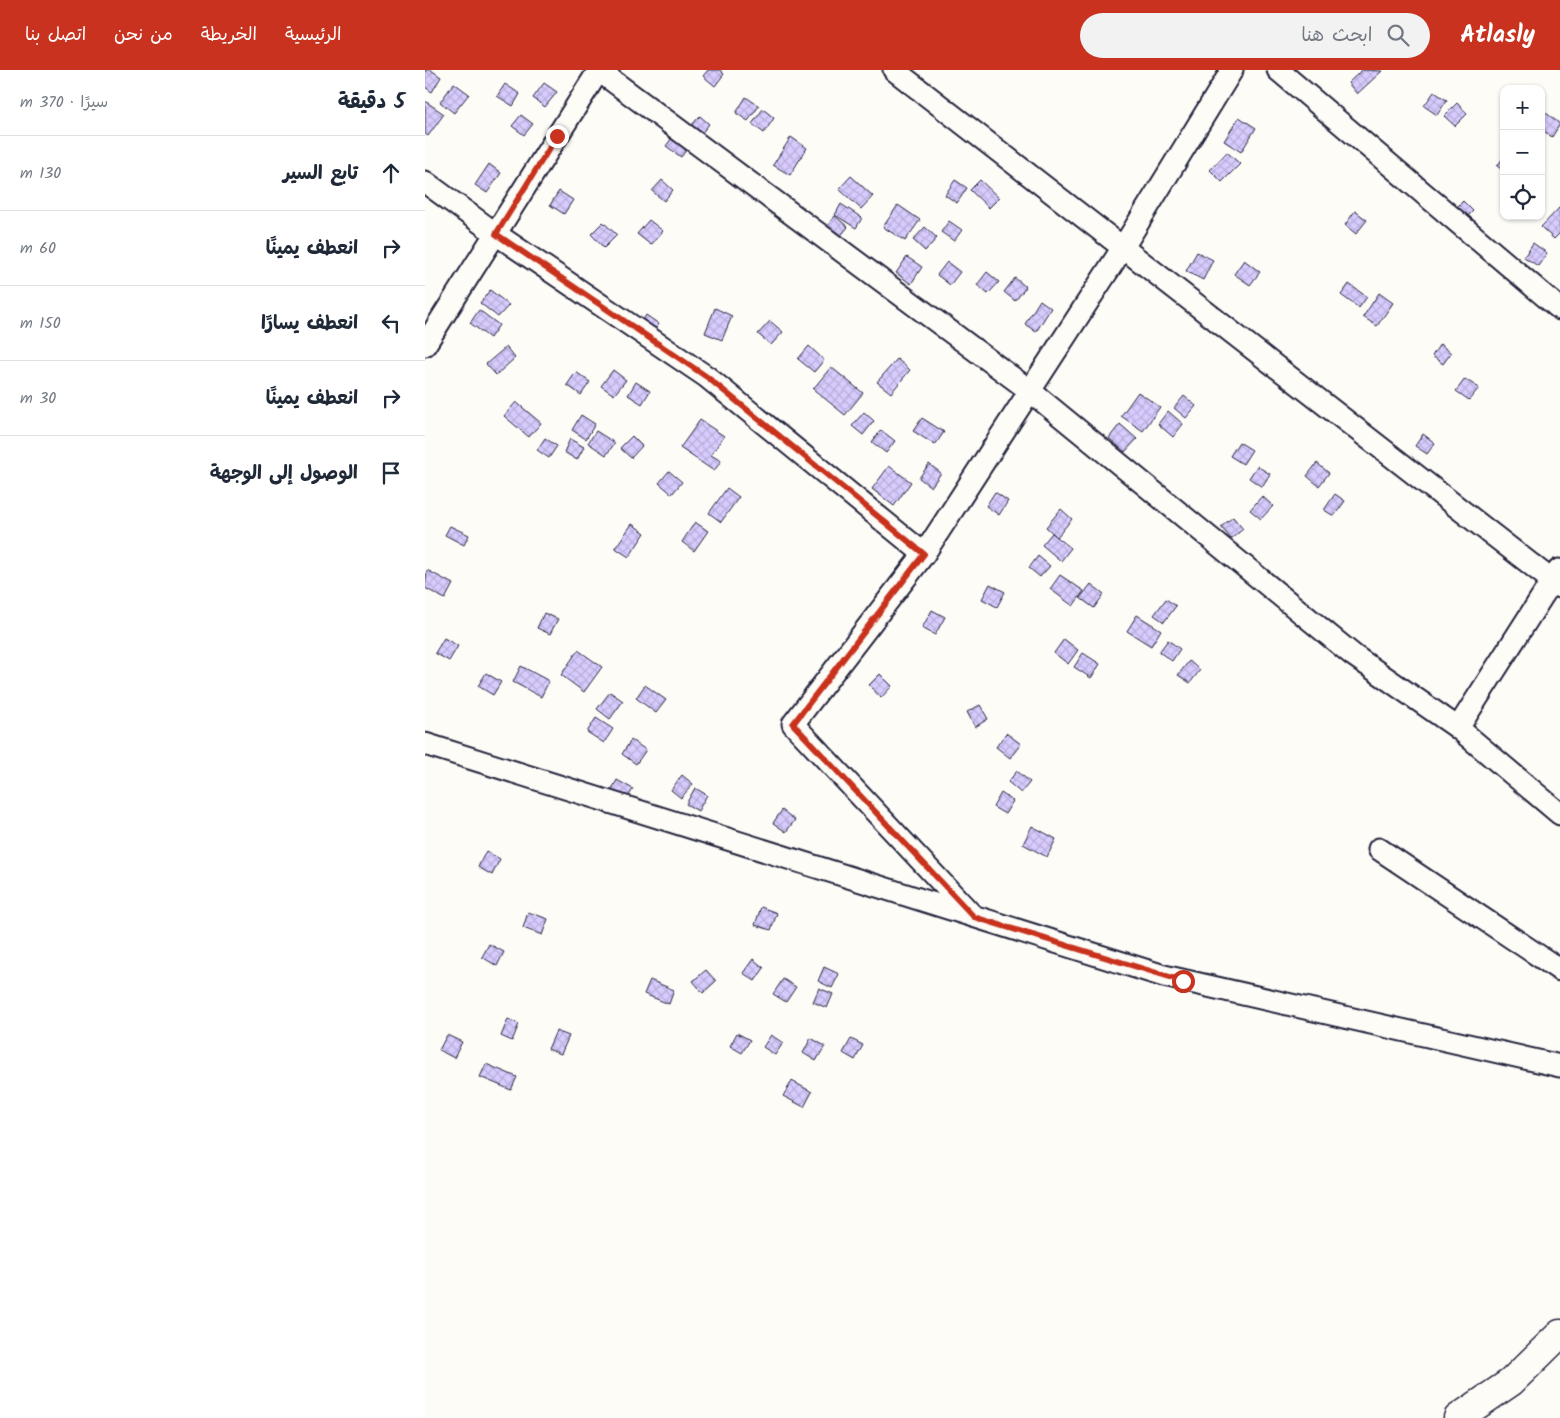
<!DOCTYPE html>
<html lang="ar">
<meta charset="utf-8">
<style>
:root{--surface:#fff;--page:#f2f2f3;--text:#1f2937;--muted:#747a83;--line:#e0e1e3;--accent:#c8321e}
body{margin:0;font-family:Kalam,"Playpen Sans Arabic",sans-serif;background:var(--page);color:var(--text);direction:rtl}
.controls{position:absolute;right:15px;top:15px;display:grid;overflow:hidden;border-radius:10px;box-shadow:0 1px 4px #0004}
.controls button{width:45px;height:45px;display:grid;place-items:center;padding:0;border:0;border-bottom:1px solid var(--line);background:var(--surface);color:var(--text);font:25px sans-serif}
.stop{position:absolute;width:15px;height:15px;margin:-11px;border:4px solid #c8321e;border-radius:50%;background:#fff}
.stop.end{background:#c8321e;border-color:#fff;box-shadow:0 1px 5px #0008}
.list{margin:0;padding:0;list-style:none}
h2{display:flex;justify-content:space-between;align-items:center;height:65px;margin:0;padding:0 20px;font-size:21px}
h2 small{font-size:16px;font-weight:400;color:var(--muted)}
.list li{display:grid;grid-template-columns:32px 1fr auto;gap:15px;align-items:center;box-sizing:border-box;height:75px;padding:0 20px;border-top:1px solid var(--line)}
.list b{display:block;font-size:19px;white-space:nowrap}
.list em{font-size:16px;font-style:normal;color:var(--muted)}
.icon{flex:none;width:28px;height:28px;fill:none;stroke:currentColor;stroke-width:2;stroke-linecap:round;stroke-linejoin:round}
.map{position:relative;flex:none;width:1135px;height:1348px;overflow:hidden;direction:ltr}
header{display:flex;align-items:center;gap:30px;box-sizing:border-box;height:70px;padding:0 25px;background:var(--accent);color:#fff}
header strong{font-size:24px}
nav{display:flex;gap:28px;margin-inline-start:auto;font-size:18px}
.search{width:350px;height:45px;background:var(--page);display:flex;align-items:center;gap:12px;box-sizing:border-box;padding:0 18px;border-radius:28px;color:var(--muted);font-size:19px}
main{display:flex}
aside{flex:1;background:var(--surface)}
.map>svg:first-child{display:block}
.building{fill:url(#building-cross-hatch);stroke:#22223b}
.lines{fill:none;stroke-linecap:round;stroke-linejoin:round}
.minor-casing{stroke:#22223b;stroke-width:25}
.tertiary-casing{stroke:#22223b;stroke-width:31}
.minor{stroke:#fdfcf7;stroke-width:21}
.tertiary{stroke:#fdfcf7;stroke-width:28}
.route{stroke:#c8321e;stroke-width:6}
</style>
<header>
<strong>Atlasly</strong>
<div class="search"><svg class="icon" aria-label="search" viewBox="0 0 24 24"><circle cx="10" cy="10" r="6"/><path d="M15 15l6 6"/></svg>ابحث هنا</div>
<nav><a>الرئيسية</a><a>الخريطة</a><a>من نحن</a><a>اتصل بنا</a></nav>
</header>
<main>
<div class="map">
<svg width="1135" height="1348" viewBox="0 0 1135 1348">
<defs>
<pattern id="building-cross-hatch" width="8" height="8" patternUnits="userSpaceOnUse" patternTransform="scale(1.25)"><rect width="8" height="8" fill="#d8cbfd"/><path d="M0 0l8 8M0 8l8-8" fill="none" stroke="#b9aeda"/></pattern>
</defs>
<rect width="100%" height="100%" fill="#fdfcf7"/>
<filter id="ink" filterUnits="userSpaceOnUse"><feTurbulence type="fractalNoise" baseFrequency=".02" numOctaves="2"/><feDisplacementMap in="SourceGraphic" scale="10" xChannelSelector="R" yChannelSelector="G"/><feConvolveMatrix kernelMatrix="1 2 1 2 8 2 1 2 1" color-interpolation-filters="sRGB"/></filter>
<g filter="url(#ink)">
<!-- building -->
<g class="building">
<path d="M0,0H6L16,7L7,22L0,17Z"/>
<path d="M283,0H295L299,4L290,16L278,6Z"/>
<path d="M937,0L957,1L932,24L923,13Z"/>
<path d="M29,13L44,24L29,43L15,32Z"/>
<path d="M119,13L132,22L120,37L108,28Z"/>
<path d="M80,14L95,24L88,36L72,26Z"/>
<path d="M1009,22L1022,30L1012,45L999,36Z"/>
<path d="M321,27L334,36L323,51L311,43Z"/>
<path d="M0,31L19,44L3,66L0,64Z"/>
<path d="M1032,33L1042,44L1030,56L1019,46Z"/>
<path d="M338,39L349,48L339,63L327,54Z"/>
<path d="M1120,42L1135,54L1127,67L1116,59V47Z"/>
<path d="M96,45L108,54L99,65L87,56Z"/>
<path d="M275,46L284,54L272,69L262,60Z"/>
<path d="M814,47L831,58L816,82L799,71Z"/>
<path d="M366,67L382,78L365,105L348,95Z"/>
<path d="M247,68L262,79L256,87L241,76Z"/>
<path d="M802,82L815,94L797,112L785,100Z"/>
<path d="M1079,87V101L1072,96Z"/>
<path d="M64,94L76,103L62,123L50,115Z"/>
<path d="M426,106L448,126L436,139L414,119Z"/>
<path d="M237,110L248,120L239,131L227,121Z"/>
<path d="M530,110L542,118L532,133L520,125Z"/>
<path d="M555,110L574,128L564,138L545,120Z"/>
<path d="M134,121L148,130L139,144L125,135Z"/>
<path d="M1038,131L1048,141L1038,151L1028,141Z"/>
<path d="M416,134L437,148L431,158L410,145Z"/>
<path d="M473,135L495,150L480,171L458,157Z"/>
<path d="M1135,137V163L1129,169L1116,157Z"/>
<path d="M930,141L942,150L931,164L920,155Z"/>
<path d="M410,146L423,157L404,180L391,169Z"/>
<path d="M224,150L238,161L226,175L212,164Z"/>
<path d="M524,151L537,160L529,171L516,162Z"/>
<path d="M178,152L192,165L179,178L166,164Z"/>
<path d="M500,157L512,168L500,181L488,170Z"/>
<path d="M1108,173L1122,183L1113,196L1099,187Z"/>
<path d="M772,182L788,190L778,210L761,201Z"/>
<path d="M482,187L497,197L486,214L471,203Z"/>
<path d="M819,190L835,202L825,215L809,204Z"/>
<path d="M522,192L535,202L525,215L512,205Z"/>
<path d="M562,202L574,212L563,224L552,215Z"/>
<path d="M590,208L601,217L590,231L579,222Z"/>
<path d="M924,214L942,227L934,238L916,225Z"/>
<path d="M65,220L84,235L73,247L55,233Z"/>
<path d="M954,223L968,233L952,256L938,247Z"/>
<path d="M615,230L626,238L611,262L600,254Z"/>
<path d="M290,238L307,246L297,270L280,263Z"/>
<path d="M54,240L74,255L65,268L45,253Z"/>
<path d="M221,245L234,254L224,269L212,260Z"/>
<path d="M345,251L358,262L346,275L333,264Z"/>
<path d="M1015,274L1026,283L1018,294L1007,286Z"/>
<path d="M384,276L399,290L389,302L373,289Z"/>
<path d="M81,277L90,288L71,305L61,294Z"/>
<path d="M472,289L485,300L466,323L452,312Z"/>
<path d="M406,297L438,323L420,345L388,319Z"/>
<path d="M188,300L201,310L189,325L176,316Z"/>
<path d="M151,302L165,312L156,325L142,315Z"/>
<path d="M1040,309L1054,318L1044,330L1031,321Z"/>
<path d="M211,312L225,321L217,334L203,325Z"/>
<path d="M713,322L735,337L718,361L696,346Z"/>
<path d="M759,326L771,336L761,348L749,338Z"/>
<path d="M91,332L116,353L104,367L79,346Z"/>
<path d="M743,341L758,354L748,367L733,354Z"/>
<path d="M439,342L449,351L438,365L427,356Z"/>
<path d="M156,345L170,354L161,369L147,360Z"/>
<path d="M497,348L519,362L510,375L488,361Z"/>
<path d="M275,350L299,366L286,385L296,391L289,401L255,378Z"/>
<path d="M695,354L712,369L700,382L684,368Z"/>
<path d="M456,360L470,371L461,383L447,372Z"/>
<path d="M171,361L190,373L181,385L163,373Z"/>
<path d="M998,364L1010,373L1002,384L990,376Z"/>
<path d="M207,366L217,376L206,388L195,378Z"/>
<path d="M120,368L132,376L124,388L112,380Z"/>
<path d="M145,369L159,377L152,390L139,382Z"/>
<path d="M814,372L827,380L818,394L805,386Z"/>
<path d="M892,393L904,403L894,416L882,406Z"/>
<path d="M504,394L516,403L506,417L494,408Z"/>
<path d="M464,396L486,412L469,436L447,419Z"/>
<path d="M832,396L845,404L837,417L824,408Z"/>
<path d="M244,401L257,412L247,424L234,413Z"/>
<path d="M302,418L314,427L296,452L284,443Z"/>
<path d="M570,422L583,431L574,445L561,436Z"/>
<path d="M910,424L920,431L909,446L899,440Z"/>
<path d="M837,426L848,436L836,449L825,440Z"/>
<path d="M636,439L647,449L632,467L621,457Z"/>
<path d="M808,447L818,459L806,469L796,457Z"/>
<path d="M270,452L283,461L269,481L257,472Z"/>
<path d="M207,454L220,463L204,487L190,478Z"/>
<path d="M25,456L44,465L39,475L20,465Z"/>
<path d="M627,463L646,478L636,491L617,475Z"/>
<path d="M613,486L625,496L615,507L604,498Z"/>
<path d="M2,500L28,514L20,529L0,518Z"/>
<path d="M635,505L659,521L648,536L625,519Z"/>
<path d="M565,514L580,522L572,537L557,529Z"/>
<path d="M666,514L679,524L669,538L655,528Z"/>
<path d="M741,529L751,536L739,552L729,545Z"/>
<path d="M507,540L520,547L510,565L497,558Z"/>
<path d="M119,543L133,549L125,564L112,558Z"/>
<path d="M712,545L736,560L726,576L702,561Z"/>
<path d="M19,568L33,576L24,591L10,583Z"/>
<path d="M639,569L653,580L643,594L629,583Z"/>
<path d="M743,570L755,579L747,591L734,582Z"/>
<path d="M153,580L177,597L159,622L136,605Z"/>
<path d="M658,583L675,594L666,608L649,597Z"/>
<path d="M764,591L775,600L765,613L753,605Z"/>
<path d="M96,596L124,611L116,627L88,612Z"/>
<path d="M61,603L76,612L68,625L53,616Z"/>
<path d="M455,604L467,616L456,628L444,615Z"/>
<path d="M220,615L241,630L231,643L211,628Z"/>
<path d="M185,622L198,631L185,649L172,639Z"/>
<path d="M555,635L563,649L550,657L542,642Z"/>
<path d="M171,648L188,659L179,673L162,662Z"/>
<path d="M581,663L596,674L585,688L571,677Z"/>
<path d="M206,670L221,680L211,694L197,684Z"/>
<path d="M592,701L605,712L596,723L583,712Z"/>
<path d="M257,705L268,714L256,728L246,720Z"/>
<path d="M192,710L208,719L199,734L184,725Z"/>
<path d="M270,718L282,725L273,741L261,734Z"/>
<path d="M576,723L588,731L580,744L568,737Z"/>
<path d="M357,740L370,750L361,762L348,753Z"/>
<path d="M607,756L631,769L622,787L598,774Z"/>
<path d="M61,781L75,789L67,805L53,797Z"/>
<path d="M336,837L352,843L346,860L330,855Z"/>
<path d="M103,842L123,849L117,865L98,858Z"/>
<path d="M64,874L79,882L72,896L57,887Z"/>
<path d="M328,889L339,898L330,911L318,903Z"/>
<path d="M399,897L414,904L407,918L393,911Z"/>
<path d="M281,900L291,911L278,923L268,911Z"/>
<path d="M358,909L371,917L361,932L348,924Z"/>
<path d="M225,910L249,920L244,934L219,924Z"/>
<path d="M394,918L408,924L402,938L388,932Z"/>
<path d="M83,949L94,954L87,971L76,966Z"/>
<path d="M131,961L144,966L136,984L123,979Z"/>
<path d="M312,963L325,970L317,983L305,976Z"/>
<path d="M22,965L37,972L29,988L14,980Z"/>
<path d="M346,965L358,973L350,985L338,977Z"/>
<path d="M386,968L400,976L391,991L378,983Z"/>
<path d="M426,969L438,975L430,990L418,983Z"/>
<path d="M61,994L92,1007L86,1020L55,1007Z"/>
<path d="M367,1011L387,1022L379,1037L358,1026Z"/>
</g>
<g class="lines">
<!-- minor casing -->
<g class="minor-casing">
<g id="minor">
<path d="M173,0L604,320L928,585L1033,658L1135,744"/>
<path d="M469,0L1135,517"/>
<path d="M853,0L1135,239"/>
<path d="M0,112L71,164L282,307L499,484"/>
<path d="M0,275L174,0"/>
<path d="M1033,658L1134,500"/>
<path d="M0,674L739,906L1135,996"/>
<path d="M954,779L1135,900"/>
<path d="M547,845L368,654L499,484L697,179L807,0"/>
</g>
</g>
<!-- tertiary casing -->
<g class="tertiary-casing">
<path id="tertiary" d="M1033,1348L1086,1312L1135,1264"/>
</g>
<!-- minor -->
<use href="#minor" class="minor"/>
<!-- tertiary -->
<use href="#tertiary" class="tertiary"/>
</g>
</g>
<g class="lines" filter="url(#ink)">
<!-- route -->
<path class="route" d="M132,66L71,164L282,307L499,484L368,654L549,847L758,911"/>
</g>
</svg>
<div class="controls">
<button>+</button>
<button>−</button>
<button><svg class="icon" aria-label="locate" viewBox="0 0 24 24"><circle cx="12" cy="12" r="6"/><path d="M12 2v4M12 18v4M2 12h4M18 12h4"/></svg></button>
</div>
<div class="stop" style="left:758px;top:911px"></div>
<div class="stop end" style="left:132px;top:66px"></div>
</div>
<aside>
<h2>5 دقيقة<small>سيرًا · 370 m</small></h2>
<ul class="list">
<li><svg class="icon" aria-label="ahead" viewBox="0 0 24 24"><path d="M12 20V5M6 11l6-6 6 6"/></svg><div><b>تابع السير</b></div><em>130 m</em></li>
<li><svg class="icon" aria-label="right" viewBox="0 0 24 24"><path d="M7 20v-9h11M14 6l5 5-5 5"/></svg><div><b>انعطف يمينًا</b></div><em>60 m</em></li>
<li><svg class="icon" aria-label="left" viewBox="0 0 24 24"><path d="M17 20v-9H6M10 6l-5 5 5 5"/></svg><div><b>انعطف يسارًا</b></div><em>150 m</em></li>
<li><svg class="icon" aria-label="right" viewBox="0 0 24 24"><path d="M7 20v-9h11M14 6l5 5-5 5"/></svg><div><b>انعطف يمينًا</b></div><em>30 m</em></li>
<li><svg class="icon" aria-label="arrive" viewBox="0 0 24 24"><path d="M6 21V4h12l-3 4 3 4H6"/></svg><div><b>الوصول إلى الوجهة</b></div></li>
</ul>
</aside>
</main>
